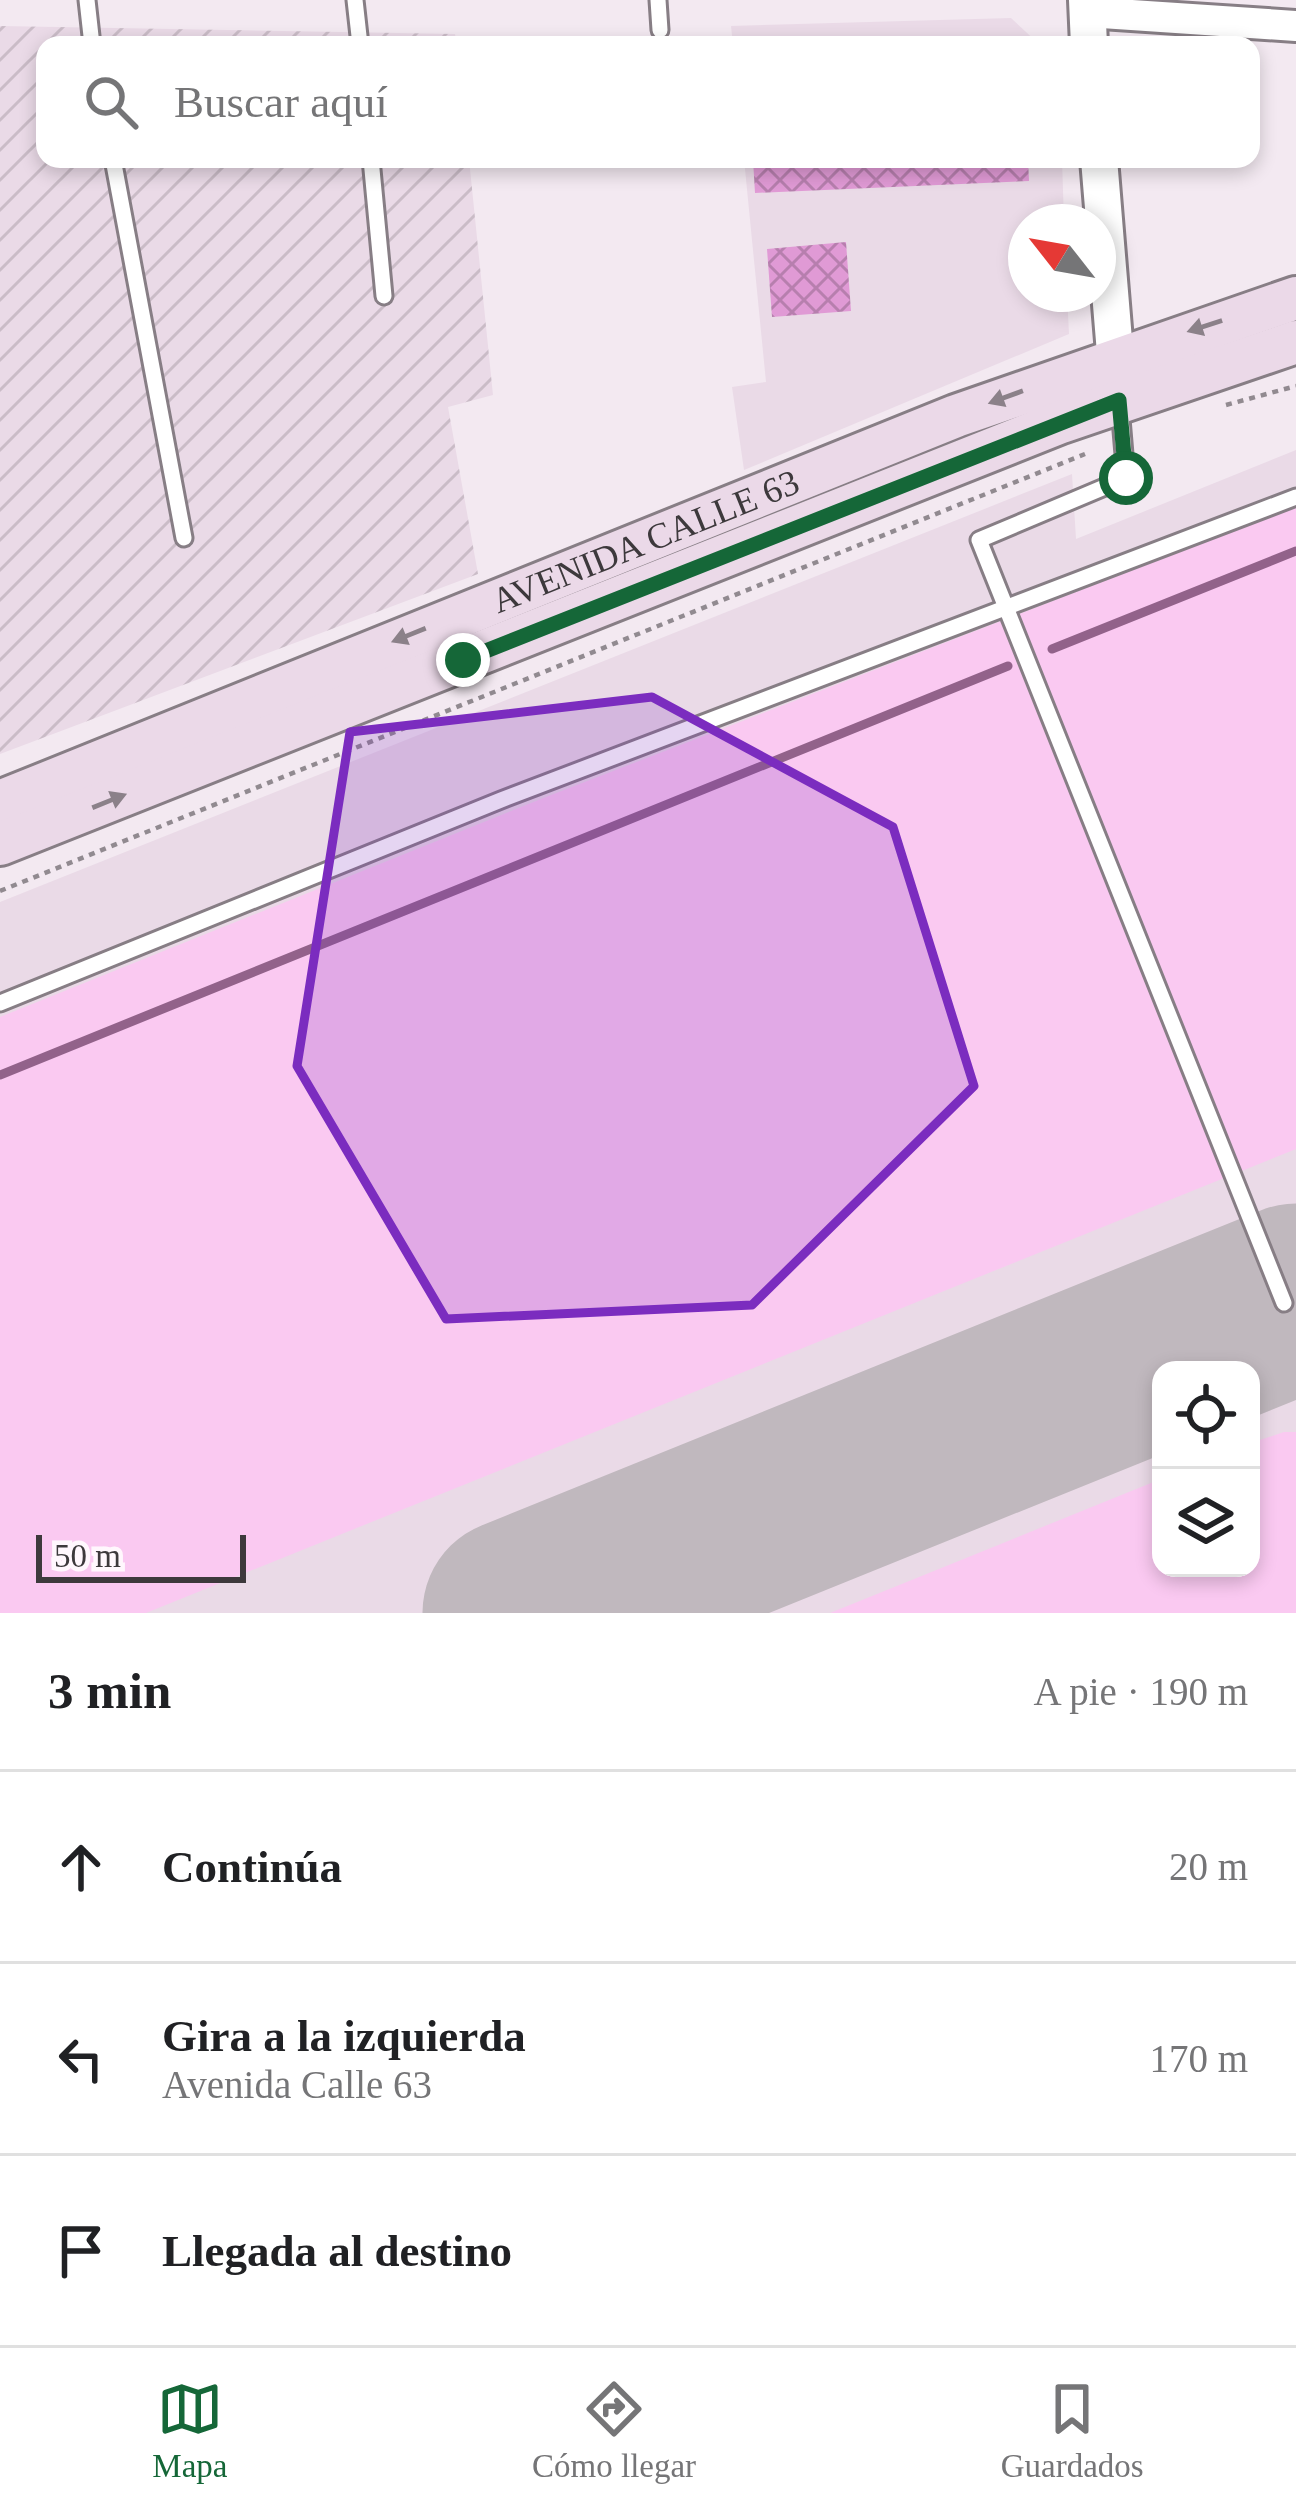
<!DOCTYPE html>
<html lang="es">
<meta charset="utf-8">
<style>
:root{--surface:#fff;--page:#f2f2f2;--text:#202124;--muted:#757577;--line:#e0e0e0;--accent:#156738}
body{margin:0;font-family:Georgia,serif;background:var(--page);color:var(--text)}
.controls{position:absolute;right:36px;bottom:36px;display:grid;overflow:hidden;border-radius:24px;box-shadow:0 6px 18px #0003}
.controls button{width:108px;height:108px;display:grid;place-items:center;padding:0;border:0;border-bottom:3px solid var(--line);background:var(--surface);color:var(--text);font:60px sans-serif}
.compass{position:absolute;left:1008px;top:204px;width:108px;height:108px;border-radius:50%;background:var(--surface);box-shadow:0 6px 18px #0003;rotate:301deg}
.scale{position:absolute;left:36px;bottom:30px;width:210px;box-sizing:border-box;padding-left:12px;border:6px solid #3d393c;border-top:0;font-size:33px;line-height:42px;white-space:nowrap;color:#3d393c;-webkit-text-stroke:9px #fff7fd;paint-order:stroke}
.stop{position:absolute;width:36px;height:36px;margin:-27px;border:9px solid #156738;border-radius:50%;background:#fff}
.stop.end{background:#156738;border-color:#fff;box-shadow:0 3px 12px #0008}
.list{margin:0;padding:0;list-style:none}
h2{display:flex;justify-content:space-between;align-items:center;height:156px;margin:0;padding:0 48px;font-size:51px}
h2 small{font-size:39px;font-weight:400;color:var(--muted)}
.list li{display:grid;grid-template-columns:78px 1fr auto;gap:36px;align-items:center;box-sizing:border-box;height:192px;padding:0 48px;border-top:3px solid var(--line)}
.list b{display:block;font-size:45px;white-space:nowrap}
.list p{margin:0;font-size:39px;white-space:nowrap;color:var(--muted)}
.list em{font-size:39px;font-style:normal;color:var(--muted)}
.icon{flex:none;width:66px;height:66px;fill:none;stroke:currentColor;stroke-width:2;stroke-linecap:round;stroke-linejoin:round}
.map{position:relative;flex:none;width:1296px;height:1613px;overflow:hidden}
.search{position:absolute;background:var(--surface);box-shadow:0 6px 18px #0003;left:36px;right:36px;top:36px;height:132px;display:flex;align-items:center;gap:30px;box-sizing:border-box;padding:0 42px;border-radius:24px;color:var(--muted);font-size:45px}
.sheet{height:732px;background:var(--surface)}
nav{display:flex;justify-content:space-around;align-items:center;box-sizing:border-box;height:168px;border-top:3px solid var(--line);background:var(--surface);font-size:33px;color:var(--muted)}
nav a{display:grid;justify-items:center;gap:6px}
nav .on{color:var(--accent)}
.map>svg:first-child{display:block}
.built{fill:#eadae7;fill-rule:evenodd}
.industrial{fill:url(#industrial-furrows)}
.grass{fill:#fac9f1}
.lines{fill:none;stroke-linecap:round;stroke-linejoin:round}
.stream{stroke:#92628a;stroke-width:9}
.runway{stroke:#c0b8be;stroke-width:189}
.building{fill:url(#building-cross-hatch)}
.service-casing{stroke:#877e85;stroke-width:21}
.minor-casing{stroke:#877e85;stroke-width:36}
.tertiary-casing{stroke:#877e85;stroke-width:42}
.secondary-casing{stroke:#877e85;stroke-width:48}
.path{stroke:#918a90;stroke-width:4.5;stroke-dasharray:6 6;stroke-linecap:butt}
.service{stroke:#fff;stroke-width:15}
.minor{stroke:#fff;stroke-width:30}
.tertiary{stroke:#fff;stroke-width:36}
.secondary{stroke:#ebd9e8;stroke-width:42}
.oneway{fill:#8b8189}
.route{stroke:#156738;stroke-width:15}
.marked{fill:#7b2cbf;fill-opacity:0.2;stroke:#7b2cbf;stroke-width:9;stroke-linejoin:round}
.labels{text-anchor:middle;dominant-baseline:central;stroke-width:10;stroke-linejoin:round;paint-order:stroke}
.street-label{font-size:36px;fill:#3d393c;stroke:#fff7fd}
</style>
<div class="map">
<svg width="1296" height="1613" viewBox="0 0 1296 1613">
<defs>
<pattern id="industrial-furrows" width="10" height="10" patternUnits="userSpaceOnUse" patternTransform="scale(3)"><rect width="10" height="10" fill="#eadae7"/><path d="M-1 1l2-2M0 10L10 0M9 11l2-2" fill="none" stroke="#cabcc7"/></pattern>
<pattern id="building-cross-hatch" width="8" height="8" patternUnits="userSpaceOnUse" patternTransform="scale(3)"><rect width="8" height="8" fill="#e09ad5"/><path d="M0 0l8 8M0 8l8-8" fill="none" stroke="#b77fae"/></pattern>
</defs>
<rect width="100%" height="100%" fill="#f3e9f1"/>
<!-- built -->
<g class="built">
<path d="M1011,18L1040,45H733L731,26Z"/>
<path d="M744,159H1062L1064,222H1026V294H1067L1069,334L744,470L732,387L766,382Z"/>
<path d="M1296,450V1613H0V902L1072,474L1076,539ZM1161,1370H1251V1568H1161Z"/>
</g>
<!-- industrial -->
<path class="industrial" d="M0,26L455,34L457,45H45V159H469L493,395L448,407L478,574L0,754Z"/>
<!-- grass -->
<g class="grass">
<path d="M1296,507V1149L146,1613H0V1017L546,797Z"/>
<path d="M1284,1432H1296V1613H830L1161,1479V1568H1251V1443Z"/>
</g>
<g class="lines">
<!-- stream -->
<g class="stream">
<path d="M1052,649L1296,551"/>
<path d="M0,1075L1008,666"/>
</g>
<!-- runway -->
<path class="runway" d="M517,1613L1296,1298"/>
</g>
<!-- building -->
<g class="building">
<path d="M753,159H1028L1029,181L755,193Z"/>
<path d="M846,242L851,311L772,317L767,249Z"/>
</g>
<g class="lines">
<!-- service casing -->
<g class="service-casing">
<g id="service">
<path d="M87,0L92,45"/>
<path d="M355,0L360,45"/>
<path d="M658,0L660,30"/>
<path d="M113,159L184,538"/>
<path d="M371,159L384,296"/>
<path d="M1120,407L1126,478L979,540L1284,1303"/>
<path d="M0,1003L501,800L1296,497"/>
</g>
</g>
<!-- minor casing -->
<g class="minor-casing">
<path id="minor" d="M1087,12L1296,26"/>
</g>
<!-- tertiary casing -->
<g class="tertiary-casing">
<g id="tertiary">
<path d="M1087,0L1089,45"/>
<path d="M1099,159L1118,389"/>
</g>
</g>
<!-- secondary casing -->
<g class="secondary-casing">
<g id="secondary">
<path id="s1" d="M0,802L956,416L1296,298"/>
<path d="M0,844L1061,422L1296,342"/>
</g>
</g>
<!-- path -->
<g class="path">
<path d="M1226,405L1296,386"/>
<path d="M0,891L1085,454"/>
</g>
<!-- service -->
<use href="#service" class="service"/>
<!-- minor -->
<use href="#minor" class="minor"/>
<!-- tertiary -->
<use href="#tertiary" class="tertiary"/>
<!-- secondary -->
<use href="#secondary" class="secondary"/>
</g>
<!-- one-way arrows -->
<defs><path id="oneway-solid" d="M-6-.8H1V-3.2L6.5 0L1 3.2V.8H-6Z" transform="scale(3)"/></defs>
<g class="oneway">
<use href="#oneway-solid" transform="translate(1205 326) rotate(162)"/>
<use href="#oneway-solid" transform="translate(1006 397) rotate(160)"/>
<use href="#oneway-solid" transform="translate(409 635) rotate(158)"/>
<use href="#oneway-solid" transform="translate(109 801) rotate(-22)"/>
</g>
<g class="lines">
<!-- route -->
<path class="route" d="M463,660L1119,400L1126,478"/>
</g>
<!-- marked area -->
<path class="marked" d="M652,697L893,827L974,1086L752,1305L446,1319L297,1066L350,732Z"/>
<g class="labels">
<!-- street labels -->
<g class="street-label">
<text stroke="none"><textPath href="#s1" startOffset="696">AVENIDA CALLE 63</textPath></text>
</g>
</g>
</svg>
<div class="controls">
<button><svg class="icon" aria-label="locate" viewBox="0 0 24 24"><circle cx="12" cy="12" r="6"/><path d="M12 2v4M12 18v4M2 12h4M18 12h4"/></svg></button>
<button><svg class="icon" aria-label="layers" viewBox="0 0 24 24"><path d="M12 4l9 5-9 5-9-5zM3 14l9 5 9-5"/></svg></button>
</div>
<svg class="compass" viewBox="-18 -18 36 36"><path d="M0-13l5 13h-10z" fill="#e53935"/><path d="M0 13l5-13h-10z" fill="#757577"/></svg>
<div class="scale">50 m</div>
<div class="stop" style="left:1126px;top:478px"></div>
<div class="stop end" style="left:463px;top:660px"></div>
<div class="search"><svg class="icon" aria-label="search" viewBox="0 0 24 24"><circle cx="10" cy="10" r="6"/><path d="M15 15l6 6"/></svg>Buscar aquí</div>
</div>
<section class="sheet">
<h2>3 min<small>A pie · 190 m</small></h2>
<ul class="list">
<li><svg class="icon" aria-label="ahead" viewBox="0 0 24 24"><path d="M12 20V5M6 11l6-6 6 6"/></svg><div><b>Continúa</b></div><em>20 m</em></li>
<li><svg class="icon" aria-label="left" viewBox="0 0 24 24"><path d="M17 20v-9H6M10 6l-5 5 5 5"/></svg><div><b>Gira a la izquierda</b><p>Avenida Calle 63</p></div><em>170 m</em></li>
<li><svg class="icon" aria-label="arrive" viewBox="0 0 24 24"><path d="M6 21V4h12l-3 4 3 4H6"/></svg><div><b>Llegada al destino</b></div></li>
</ul>
</section>
<nav>
<a class="on"><svg class="icon" aria-label="map" viewBox="0 0 24 24"><path d="M3 6l6-2 6 2 6-2v14l-6 2-6-2-6 2zM9 4v14M15 6v14"/></svg>Mapa</a>
<a><svg class="icon" aria-label="directions" viewBox="0 0 24 24"><path d="M12 3l9 9-9 9-9-9zM9 14v-3h6M13 9l2 2-2 2"/></svg>Cómo llegar</a>
<a><svg class="icon" aria-label="saved" viewBox="0 0 24 24"><path d="M7 4h10v16l-5-4-5 4z"/></svg>Guardados</a>
</nav>
